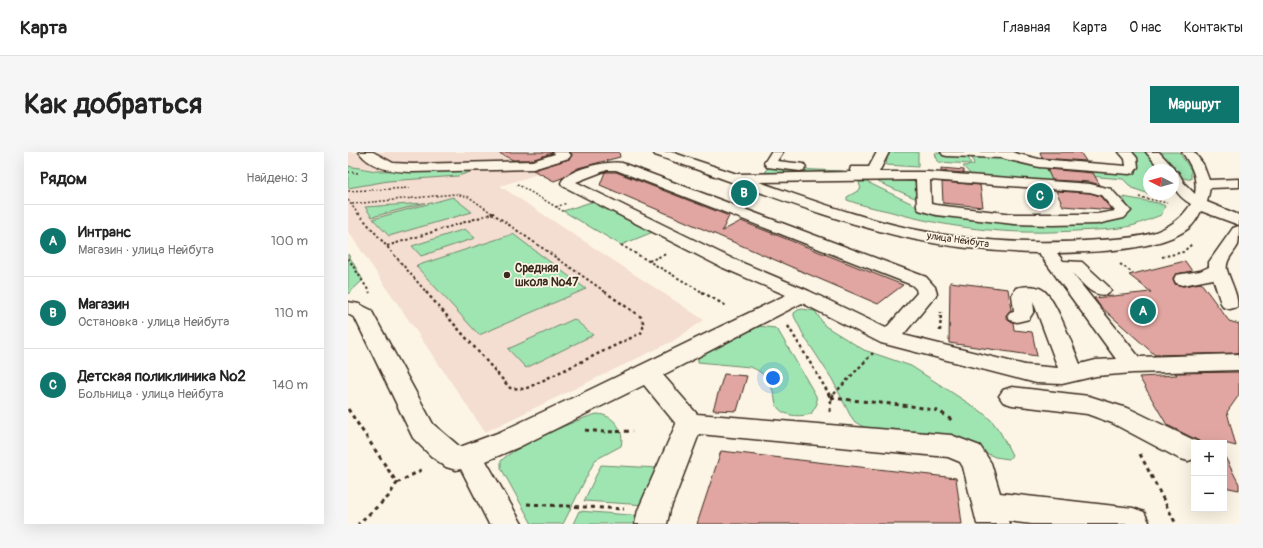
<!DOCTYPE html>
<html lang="ru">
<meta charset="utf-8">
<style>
:root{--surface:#fff;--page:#f6f6f6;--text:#222;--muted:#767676;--line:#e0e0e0;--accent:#0f766e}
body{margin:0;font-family:Pangolin,sans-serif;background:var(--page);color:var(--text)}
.controls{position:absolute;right:12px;bottom:12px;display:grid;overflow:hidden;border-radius:0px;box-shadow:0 4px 16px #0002}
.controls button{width:36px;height:36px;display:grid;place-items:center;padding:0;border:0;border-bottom:1px solid var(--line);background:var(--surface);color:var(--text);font:20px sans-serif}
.compass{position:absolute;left:795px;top:12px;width:36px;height:36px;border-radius:50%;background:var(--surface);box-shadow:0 4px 16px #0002;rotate:276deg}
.you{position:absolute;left:425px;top:226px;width:14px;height:14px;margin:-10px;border:3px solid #fff;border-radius:50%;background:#1a73e8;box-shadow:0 0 0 6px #1a73e833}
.badge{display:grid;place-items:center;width:26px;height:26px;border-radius:50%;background:var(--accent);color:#fff;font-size:13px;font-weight:700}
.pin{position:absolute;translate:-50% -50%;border:2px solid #fff;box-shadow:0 1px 4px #0006}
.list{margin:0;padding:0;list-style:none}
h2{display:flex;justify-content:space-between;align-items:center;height:52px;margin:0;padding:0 16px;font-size:17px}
h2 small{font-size:13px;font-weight:400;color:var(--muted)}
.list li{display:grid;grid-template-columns:26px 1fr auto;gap:12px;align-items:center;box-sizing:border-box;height:72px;padding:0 16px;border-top:1px solid var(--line)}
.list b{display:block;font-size:15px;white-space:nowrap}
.list p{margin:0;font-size:13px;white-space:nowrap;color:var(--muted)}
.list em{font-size:13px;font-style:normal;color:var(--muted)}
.map{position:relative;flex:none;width:891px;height:372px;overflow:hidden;border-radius:0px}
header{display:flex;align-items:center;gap:24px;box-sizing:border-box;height:56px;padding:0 20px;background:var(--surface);border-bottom:1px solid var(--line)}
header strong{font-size:19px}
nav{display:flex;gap:22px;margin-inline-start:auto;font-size:14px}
.intro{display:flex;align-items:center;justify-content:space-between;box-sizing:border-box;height:96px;padding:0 24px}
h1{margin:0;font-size:28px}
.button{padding:10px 18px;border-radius:0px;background:var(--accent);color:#fff;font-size:14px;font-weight:700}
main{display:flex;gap:24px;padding:0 24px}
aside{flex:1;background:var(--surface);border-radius:0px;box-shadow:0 4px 16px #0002}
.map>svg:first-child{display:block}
.built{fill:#f4ddd1}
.green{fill:#9fe5b2;stroke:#6d8868}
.building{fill:#e1a6a1;stroke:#3b2a1e}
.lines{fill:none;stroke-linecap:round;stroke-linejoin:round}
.minor-casing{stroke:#3b2a1e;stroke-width:3}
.path-far3{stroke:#3b2a1e;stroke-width:1.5;stroke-dasharray:2 2;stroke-linecap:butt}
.path-far2{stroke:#3b2a1e;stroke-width:2;stroke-dasharray:2.5 2.5;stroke-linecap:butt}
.path-far1{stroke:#3b2a1e;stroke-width:2.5;stroke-dasharray:3 3;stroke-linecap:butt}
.path{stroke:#3b2a1e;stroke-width:3;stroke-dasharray:4 4;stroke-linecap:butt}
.minor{fill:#fcf5e5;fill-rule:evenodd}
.poi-dot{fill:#3b2a1e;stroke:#fcf5e5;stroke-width:1.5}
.labels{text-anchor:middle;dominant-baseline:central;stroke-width:3.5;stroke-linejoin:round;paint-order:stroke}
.far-street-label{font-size:10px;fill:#3b2a1e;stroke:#fcf5e5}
.poi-label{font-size:12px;font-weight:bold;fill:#3b2a1e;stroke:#fcf5e5;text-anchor:start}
</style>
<header>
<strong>Карта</strong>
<nav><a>Главная</a><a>Карта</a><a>О нас</a><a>Контакты</a></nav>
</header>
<div class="intro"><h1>Как добраться</h1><a class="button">Маршрут</a></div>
<main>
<aside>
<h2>Рядом<small>Найдено: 3</small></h2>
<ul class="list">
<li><span class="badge">A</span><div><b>Интранс</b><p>Магазин · улица Нейбута</p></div><em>100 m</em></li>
<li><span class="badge">B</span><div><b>Магазин</b><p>Остановка · улица Нейбута</p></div><em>110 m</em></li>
<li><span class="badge">C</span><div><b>Детская поликлиника №2</b><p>Больница · улица Нейбута</p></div><em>140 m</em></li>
</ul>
</aside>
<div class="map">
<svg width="891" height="372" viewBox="0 0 891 372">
<rect width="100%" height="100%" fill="#fcf5e5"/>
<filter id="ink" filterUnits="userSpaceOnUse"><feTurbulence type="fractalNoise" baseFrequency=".025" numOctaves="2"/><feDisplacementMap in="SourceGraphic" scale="8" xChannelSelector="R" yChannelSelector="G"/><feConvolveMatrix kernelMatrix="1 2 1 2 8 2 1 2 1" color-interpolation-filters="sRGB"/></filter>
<g filter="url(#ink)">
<!-- built -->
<path class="built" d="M0,0H222L241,6L152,34L356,168L325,189L137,280L0,79Z"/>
<!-- green -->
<g class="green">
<path d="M540,0H570V15L538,13Z"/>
<path d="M782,0H799L814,18H801V42L784,36L775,27L729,23L719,18L720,17L778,20Z"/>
<path d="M809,0H831L843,18V27C830,29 818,9 809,0Z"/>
<path d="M587,1L619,3L623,12L590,10Z"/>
<path d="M651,4C668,7 713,11 717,30L712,31L623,23L615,14L626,13L624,5Z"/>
<path d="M0,14L28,19L123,17L125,19L110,24L40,29L0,36Z"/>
<path d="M420,16L495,19L499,21L422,22L417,19Z"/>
<path d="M528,28L567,29L569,31V47L530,30Z"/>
<path d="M512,30H519L573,56L668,70L782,60L775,45L810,51L817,54L813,63C804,66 796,70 787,73C768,78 746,78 727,79C662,83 603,77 540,59C526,56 512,53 499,48V45L513,37L511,31Z"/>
<path d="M105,45L124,60L41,84L25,67Z"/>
<path d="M246,49L305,80L273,93L215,59Z"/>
<path d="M77,51L24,65L17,55Z"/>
<path d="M117,77L127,86L73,104L64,94Z"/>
<path d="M165,82L238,137L131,183L68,114Z"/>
<path d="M0,102L15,128L0,142Z"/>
<path d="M454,157L467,159L477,174L516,198L563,214L634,260L644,269L652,280L664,303L661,307L647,305L605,286L521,278L507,270L502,263L484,227L456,184L446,164V161L450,158Z"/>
<path d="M226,167L245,183L178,216L160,197Z"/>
<path d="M410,174L427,176L431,180L468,244L469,252L463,262C452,265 435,265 429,254C427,250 427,246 426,242C422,229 415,219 402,215L350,210V205L353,202Z"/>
<path d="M249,262C266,263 277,278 273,294L247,308L215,372H184L153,316V309C162,297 233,265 249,262Z"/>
<path d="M253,313L310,316L298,353L236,349Z"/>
<path d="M231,359L294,364L291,372H225Z"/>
</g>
<!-- building -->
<g class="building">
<path d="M149,0H204V1L184,8H165Z"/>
<path d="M222,0H271L272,5L230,16L214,26L206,29L185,18L221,7L224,3Z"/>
<path d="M692,0H732L738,9L694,6Z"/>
<path d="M593,16L616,18V21L593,19Z"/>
<path d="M699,17L745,21L752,33L742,30L704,28Z"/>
<path d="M257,20H268L381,64L374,79L393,69L555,133L530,152L252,33Z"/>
<path d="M594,30L632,33L635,55L595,51Z"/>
<path d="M708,39L742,41L752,44L764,58L715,54Z"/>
<path d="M837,109L844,119L828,122L825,126L827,132L835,134L853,131L881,169L891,172V201L807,203L752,154L746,146L803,140L781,123Z"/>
<path d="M602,130L660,137L663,158L658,165L661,169L665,170L666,178L684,180L689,204L601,191Z"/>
<path d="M891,220V243L879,260L888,294L876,291H851V289L819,273L791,225L829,223L827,221Z"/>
<path d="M376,222L399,224L389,259L365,258Z"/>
<path d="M373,299L608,326L614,372H349Z"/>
<path d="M876,303L891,332V338L876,335Z"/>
</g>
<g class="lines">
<!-- minor casing -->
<g class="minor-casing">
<g id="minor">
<path d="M11,0H25L45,11L65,12L184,9L207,2L205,0H220L223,3L221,6L185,17L65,20C46,20 23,17 11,0Z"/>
<path d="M305,0H323L389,22L503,20L502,18L503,15H521L529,0H541L531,20H580L742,32L763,37L783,59L776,66L749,72L705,73L666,72L588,63L571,58L569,55L568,28L411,30C461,47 512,66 564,77C626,90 688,93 751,88C786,86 822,85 843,52C827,42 825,36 825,18H813L798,0H811L825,15L826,19L830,20L836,31L847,42C850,25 843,13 834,0H846L855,12L861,28L891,27V35L862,36L859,50L891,63V73L853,59C850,65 846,72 841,76C811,99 745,100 709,101L715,109L734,110L760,134L763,138L760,142C744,146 735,131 724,121L791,205L891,202V218L785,221L748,224L714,232L688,231L533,191L454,151L315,223L349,262L603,283L632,294L643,311L652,341L785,356L796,360L801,370L800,372H684L660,369L661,372H629L615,315L612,310L600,305L351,282L322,358L319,372H287L290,358L328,272L296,233L171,295L138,309L174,372H141L113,317L108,318L98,315L83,304L65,286L7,166L0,162V150L11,152L23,158L85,272L112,295L152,280L235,241L438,143L371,114L215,34L213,31C217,17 262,8 274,11L578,125L587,135L589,142L555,183L677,213L710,216L685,149L686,159L681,167L669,170L662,168L659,164L662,160L666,159L664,143L668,136C676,134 688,133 695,138C708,147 725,195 732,212L748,208L768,207L691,101C648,100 606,96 564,87C477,68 391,31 307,3ZM259,18H268L564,133L568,137L569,141L538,176L461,139L383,106L228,30ZM582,28L742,40L753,43L767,59L749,62H666L588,53L583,52Z"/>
<path d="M423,0H435L429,9L456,12L458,15L456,18L452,19L419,15L416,11Z"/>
<path d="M593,0H667L666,1L691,7L778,14L777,7L771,0H784L789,6L790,15L786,21L781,22L691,15L653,6L599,4L595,3Z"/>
<path d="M891,74C891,80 891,88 890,93C886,101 877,108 879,118C882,129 891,144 889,155L882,157L875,155C872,151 868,134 865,127L835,133L828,131L826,127L828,123L852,119L861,115V110L885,76Z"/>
<path d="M664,235L741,244L782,257L850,290L846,291V307L840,309L830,306L764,271L739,262L664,253L655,250L651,244L655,238Z"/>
</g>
</g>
<!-- path-far3 -->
<g class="path-far3">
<path d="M0,20L11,21"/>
<path d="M169,32L215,59"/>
<path d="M0,39L63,36"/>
<path d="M791,45L819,51"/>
<path d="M0,48L10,62"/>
<path d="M4,52L107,42L121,45L145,62"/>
<path d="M208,55L219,51"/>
<path d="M143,62L146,61"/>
</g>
<!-- path-far2 -->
<g class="path-far2">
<path d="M10,61L79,141"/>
<path d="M144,61L259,141"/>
<path d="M273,93L356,141"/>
<path d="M39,94L146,61"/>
<path d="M814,105L835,100L844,92"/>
<path d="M0,106L22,141"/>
<path d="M301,109L318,102"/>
<path d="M772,112L785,121"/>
</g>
<!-- path-far1 -->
<g class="path-far1">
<path d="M78,140L162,236L177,237L293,181L296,173L293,165L257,140"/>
<path d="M354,140L380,155"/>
<path d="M440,174L481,242"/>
<path d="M592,179L593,160"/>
<path d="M486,242L525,201"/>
</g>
<!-- path -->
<g class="path">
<path d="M480,241L483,246L482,260"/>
<path d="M483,246L563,254L591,259L605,269"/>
<path d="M483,246L487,241"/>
<path d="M0,257L49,331L40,345L10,372"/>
<path d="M237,278L256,280L285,279"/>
<path d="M792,302L828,372"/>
<path d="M49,331L77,316"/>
<path d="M179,352L276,357"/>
</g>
<!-- minor -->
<use href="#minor" class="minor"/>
</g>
</g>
<!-- markers -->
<circle class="poi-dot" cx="159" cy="123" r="4"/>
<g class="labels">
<!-- far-street labels -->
<g class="far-street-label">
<text transform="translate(610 88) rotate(8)">улица Нейбута</text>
</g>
<!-- poi labels -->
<g class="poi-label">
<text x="167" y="116">Средняя<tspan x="167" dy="14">школа №47</tspan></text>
</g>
</g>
</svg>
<div class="controls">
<button>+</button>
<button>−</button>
</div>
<svg class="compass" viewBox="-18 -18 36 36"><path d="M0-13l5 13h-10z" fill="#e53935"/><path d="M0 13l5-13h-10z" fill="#767676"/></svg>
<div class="you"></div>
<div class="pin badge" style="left:795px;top:159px">A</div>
<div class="pin badge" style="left:396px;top:41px">B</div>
<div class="pin badge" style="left:692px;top:44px">C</div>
</div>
</main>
